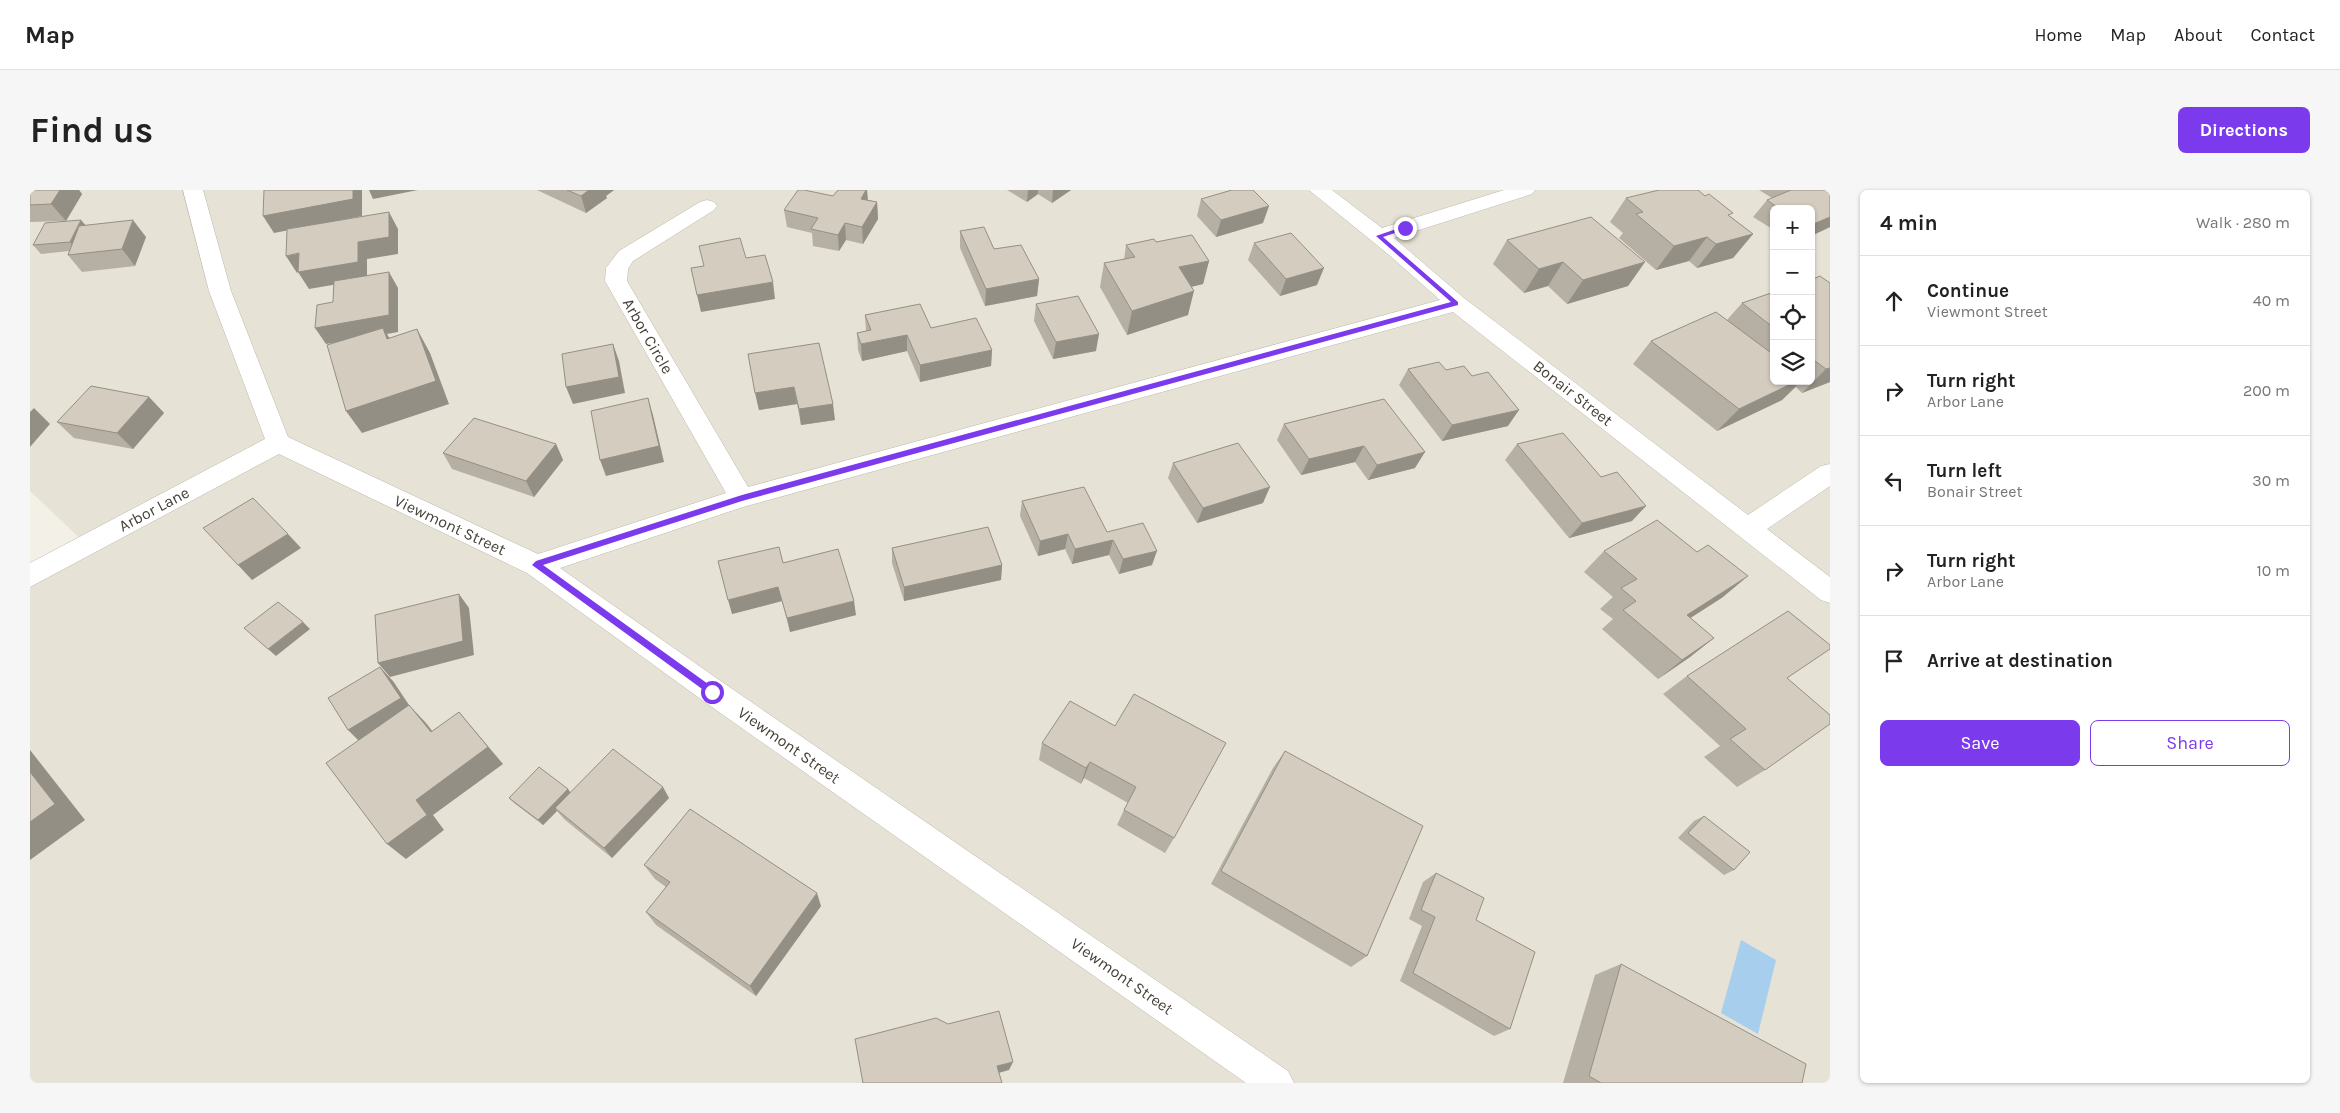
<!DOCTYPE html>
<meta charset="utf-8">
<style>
:root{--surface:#fff;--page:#f6f6f6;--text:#222;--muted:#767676;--line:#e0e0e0;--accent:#7c3aed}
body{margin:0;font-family:Karla,sans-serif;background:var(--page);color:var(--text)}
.controls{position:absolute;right:15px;top:15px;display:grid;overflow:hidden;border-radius:8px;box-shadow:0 1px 4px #0004}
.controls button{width:45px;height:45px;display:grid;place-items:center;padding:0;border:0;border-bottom:1px solid var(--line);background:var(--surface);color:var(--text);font:25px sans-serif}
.stop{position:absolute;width:15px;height:15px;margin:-11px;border:4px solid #7c3aed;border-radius:50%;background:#fff}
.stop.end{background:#7c3aed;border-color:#fff;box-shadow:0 1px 5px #0008}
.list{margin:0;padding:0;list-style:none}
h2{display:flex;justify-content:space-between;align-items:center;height:65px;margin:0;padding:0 20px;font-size:21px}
h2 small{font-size:16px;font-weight:400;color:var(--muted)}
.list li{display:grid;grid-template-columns:32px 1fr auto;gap:15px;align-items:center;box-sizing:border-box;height:90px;padding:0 20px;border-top:1px solid var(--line)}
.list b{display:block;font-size:19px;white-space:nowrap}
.list p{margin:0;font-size:16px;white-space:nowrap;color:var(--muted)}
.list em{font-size:16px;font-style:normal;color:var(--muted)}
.actions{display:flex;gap:10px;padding:15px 20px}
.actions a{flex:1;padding:11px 0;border:1px solid var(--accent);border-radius:8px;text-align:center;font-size:18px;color:var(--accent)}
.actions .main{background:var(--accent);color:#fff}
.icon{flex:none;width:28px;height:28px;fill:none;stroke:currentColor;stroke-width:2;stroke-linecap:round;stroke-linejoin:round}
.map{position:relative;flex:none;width:1800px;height:893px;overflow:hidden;border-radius:8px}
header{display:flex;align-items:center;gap:30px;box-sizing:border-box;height:70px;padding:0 25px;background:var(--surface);border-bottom:1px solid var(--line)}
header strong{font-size:24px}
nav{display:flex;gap:28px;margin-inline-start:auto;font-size:18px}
.intro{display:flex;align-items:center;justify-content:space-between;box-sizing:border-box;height:120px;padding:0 30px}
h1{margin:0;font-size:35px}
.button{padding:12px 22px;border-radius:8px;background:var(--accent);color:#fff;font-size:18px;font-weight:700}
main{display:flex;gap:30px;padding:0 30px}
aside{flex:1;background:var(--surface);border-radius:8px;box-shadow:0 1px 4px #0004}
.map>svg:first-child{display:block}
.residential{fill:#e7e2d6;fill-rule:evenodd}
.water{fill:#a7cfed}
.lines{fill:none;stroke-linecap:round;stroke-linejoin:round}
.minor-casing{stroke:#beb8ab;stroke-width:1}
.minor{fill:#fff;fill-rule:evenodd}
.wall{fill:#b6afa3}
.shaded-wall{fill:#948f85}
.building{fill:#d4ccbe;stroke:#948f85}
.route{fill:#7c3aed}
.labels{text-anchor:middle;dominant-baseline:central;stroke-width:5;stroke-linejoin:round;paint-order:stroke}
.street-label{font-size:16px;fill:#464137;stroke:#fff}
</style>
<header>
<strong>Map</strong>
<nav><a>Home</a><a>Map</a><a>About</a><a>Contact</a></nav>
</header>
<div class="intro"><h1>Find us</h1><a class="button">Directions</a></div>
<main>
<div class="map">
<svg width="1800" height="893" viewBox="0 0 1800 893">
<rect width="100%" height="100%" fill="#f3f0e8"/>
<!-- residential -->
<path class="residential" d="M0,0H1800V893H0V392L60,358L0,301ZM1744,19H1781V191H1744Z"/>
<!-- water -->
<path class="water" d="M1711,750L1746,770L1728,844L1691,823Z"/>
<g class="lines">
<!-- minor casing -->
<g class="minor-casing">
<path id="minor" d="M153,0H173L201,101L258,247L508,364L696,303L575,91L576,78L589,61L670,12L677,10L684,12L687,16L684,20L603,71L598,79L597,91L718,297L1410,110L1358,64L1279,0H1302L1352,38L1474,0H1505L1502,4L1364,48L1434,108L1718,325L1791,276L1800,274V296L1737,339L1800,387V413L1791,410L1423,122L713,317L530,378L692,492L1258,881L1264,893H1216L672,510L497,383L249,264L0,397V373L235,249L179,101Z"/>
</g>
<!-- minor -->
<use href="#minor" class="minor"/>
</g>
<!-- wall -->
<g class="wall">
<path d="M0,0H49L52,4L36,31L0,32Z"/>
<path d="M507,0H584L576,6L577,8L556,23Z"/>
<path d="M808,0H837L838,10L847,12L848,29L833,54L816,50L809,61L783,56L782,43L757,37L754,20L803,6Z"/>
<path d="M977,0H1041L1022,13L1008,4L997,12Z"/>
<path d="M1729,0H1800V37L1781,46V19H1744V40L1723,27L1737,10L1742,8Z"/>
<path d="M1596,8L1700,26L1723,44L1703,68L1667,78L1659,71L1626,80L1589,48L1593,43L1580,32Z"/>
<path d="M1171,9L1233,33L1186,47L1167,26Z"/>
<path d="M56,35L116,47L105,76L52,82L38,65L39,61L11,64L3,55Z"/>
<path d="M930,41L964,59L1009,89L1007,106L955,116L930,58Z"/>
<path d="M1477,50L1615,72L1598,96L1537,114L1518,96L1494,103L1463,74Z"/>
<path d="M1126,52L1179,71L1173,94L1161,97L1158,125L1097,145L1070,97L1074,73L1094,70L1096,55Z"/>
<path d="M1224,53L1287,95L1250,106L1218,70Z"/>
<path d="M1781,90L1800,93V192L1772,203L1766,197L1752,210L1687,241L1603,174L1621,151L1697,130L1712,113L1744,102V191H1781Z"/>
<path d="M1006,114L1066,161L1023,169L1004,131Z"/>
<path d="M835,125L901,138L962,160L961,176L890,192L877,161L832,171L828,160L827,143L836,141Z"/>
<path d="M718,164L805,230L771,235L767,214L729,220Z"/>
<path d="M1378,179L1416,180L1478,236L1412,251L1369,195Z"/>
<path d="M119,207L134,223L103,259L44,248L27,232Z"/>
<path d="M1354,209L1385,278L1338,290L1325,272L1271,285L1247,250L1254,234Z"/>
<path d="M526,254L533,270L504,307L422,279L413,263Z"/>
<path d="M1487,254L1602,331L1539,348L1475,270Z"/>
<path d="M1143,273L1233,313L1167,333L1138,288Z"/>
<path d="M992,311L1077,342L1122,375L1089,384L1079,365L1042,374L1035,359L1008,366L990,326Z"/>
<path d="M862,358L972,375L971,390L874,411L862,373Z"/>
<path d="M1574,361L1693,407L1660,428L1684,448L1660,467L1628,489L1572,439L1583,429L1570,419L1583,407L1554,382Z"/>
<path d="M753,373L826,425L760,442L752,411L702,424Z"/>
<path d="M1657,486L1757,489L1735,580L1707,597L1674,567L1690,556L1633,504Z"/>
<path d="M1085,536L1144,648L1135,663L1087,635L1094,620L1098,613L1054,588L1051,594L1009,570L1012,553Z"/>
<path d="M1255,561L1337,766L1321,777L1181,694L1243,578Z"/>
<path d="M538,599L540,602L639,608L582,668L534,629L527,621L513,635L484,613L479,608Z"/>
<path d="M1674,626L1704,680L1694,685L1648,648L1664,631Z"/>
<path d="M614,675L791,716L726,806L626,735L616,722L636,697L625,689Z"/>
<path d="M1406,683L1446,730L1480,839L1464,846L1370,791L1392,736L1379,729L1393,692Z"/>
<path d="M1591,774L1772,893H1533L1565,785Z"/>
</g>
<!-- shaded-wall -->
<g class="shaded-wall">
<path d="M30,0H49L52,4L36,31L21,14Z"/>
<path d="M323,0H332V26L244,43L233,26Z"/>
<path d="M339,0H388L343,9Z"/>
<path d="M559,0H584L576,6L577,8L556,23L551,6Z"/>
<path d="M836,0H837L838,16L831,9Z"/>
<path d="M998,0H1008V4L997,12Z"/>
<path d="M1023,0H1041L1022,13Z"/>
<path d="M847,12L848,29L833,54L832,37Z"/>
<path d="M1239,16L1233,33L1186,47L1191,30Z"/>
<path d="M359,22L368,39V64L337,69V89L279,99L268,82L267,83L256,66L328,52Z"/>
<path d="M1800,27V37L1781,46V35Z"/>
<path d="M51,30L58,38L47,61L40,52Z"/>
<path d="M103,30L116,47L105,76L92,59Z"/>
<path d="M815,33L816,50L809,61L808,45Z"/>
<path d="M1723,44L1703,68L1667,78L1686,54Z"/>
<path d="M1677,47L1659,71L1626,80L1644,56Z"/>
<path d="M1179,71L1173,94L1143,101L1149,77Z"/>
<path d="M1533,72L1518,96L1494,103L1509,79Z"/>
<path d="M1615,72L1598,96L1537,114L1553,90Z"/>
<path d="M1294,78L1287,95L1250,106L1256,89Z"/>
<path d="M359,82L368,98V142L357,144L367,161L357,149L355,144L296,154L285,138Z"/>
<path d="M1009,89L1007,106L955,116L956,99Z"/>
<path d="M743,92L745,109L671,122L667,105Z"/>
<path d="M1164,101L1158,125L1097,145L1102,121Z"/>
<path d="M387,139L400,163L419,214L332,243L316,221Z"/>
<path d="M1069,144L1066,161L1023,169L1026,152Z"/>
<path d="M877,145V161L832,171L831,154Z"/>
<path d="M583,154L589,171L595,203L543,214L536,197Z"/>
<path d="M962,160L961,176L890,192V175Z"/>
<path d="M1800,178V192L1772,203L1796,179Z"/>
<path d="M1767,191H1771L1752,210L1687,241L1709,219Z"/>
<path d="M764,197L767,214L729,220L725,203Z"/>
<path d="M119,207L134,223L103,259L87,243Z"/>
<path d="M618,208L623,225L634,272L576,286L570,270Z"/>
<path d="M803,214L805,230L771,235L769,219Z"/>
<path d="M4,218L20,234L0,257V222Z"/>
<path d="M1489,220L1478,236L1412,251L1422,235Z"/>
<path d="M526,254L533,270L504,307L496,291Z"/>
<path d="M1334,256L1325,272L1271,285L1279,269Z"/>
<path d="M1395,262L1385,278L1338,290L1347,275Z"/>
<path d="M1240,297L1233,313L1167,333L1173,318Z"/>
<path d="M1616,316L1602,331L1539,348L1552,333Z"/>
<path d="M258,344L271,358L222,390L208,375Z"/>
<path d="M1038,344L1035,359L1008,366L1010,351Z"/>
<path d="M1083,350L1079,365L1042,374L1045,359Z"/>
<path d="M1127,361L1122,375L1089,384L1093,369Z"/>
<path d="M972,375L971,390L874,411V397Z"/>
<path d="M1718,386L1693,407L1634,445L1657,425Z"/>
<path d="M748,397L752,411L702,424L698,410Z"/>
<path d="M429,404L439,418L444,465L360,487L348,473Z"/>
<path d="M824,411L826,425L760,442L757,428Z"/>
<path d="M273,432L280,439L246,466L238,459Z"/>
<path d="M1684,448L1660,467L1628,489L1652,470Z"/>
<path d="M350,477L363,491L383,521L331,553L318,540Z"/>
<path d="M379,515L396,533L417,560L401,542Z"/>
<path d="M429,522L473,574L403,625L414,640L376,669L357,654L386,610Z"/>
<path d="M0,560L55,630L0,670Z"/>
<path d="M1060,572L1054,588L1051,594L1056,578Z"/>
<path d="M633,597L639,608L582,668L574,658Z"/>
<path d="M538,599L542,605L525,618L527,621L513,635L508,630Z"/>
<path d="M787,703L791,716L726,806L720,796Z"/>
<path d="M983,872L979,880L965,884L967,876Z"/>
</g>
<!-- building -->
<g class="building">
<path d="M0,0H30L21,14L0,15Z"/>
<path d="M234,0H323V9L233,26Z"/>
<path d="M537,0H559L551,6Z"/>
<path d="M768,0H774L803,6L808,0H836L831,9L847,12L832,37L815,33L808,45L781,39L788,28L754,20Z"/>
<path d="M1202,0H1223L1239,16L1191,30L1171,9Z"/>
<path d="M1629,0H1668L1675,6L1679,4L1703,23L1698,25L1723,44L1686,54L1677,47L1644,56L1606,24L1613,22L1596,8Z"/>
<path d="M1761,0H1800V27L1781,35V19H1750L1737,10Z"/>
<path d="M359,22V47L328,52V72L268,82L269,63L256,66L257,39Z"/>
<path d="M1561,27L1615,72L1553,90L1533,72L1509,79L1477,50Z"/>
<path d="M51,30L40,52L3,55L15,33Z"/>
<path d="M103,30L92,59L38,65L49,36Z"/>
<path d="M954,37L964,59L991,55L1009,89L956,99L930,41Z"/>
<path d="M1261,43L1294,78L1256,89L1224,53Z"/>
<path d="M1162,45L1179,71L1149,77L1164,101L1102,121L1074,73L1105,67L1096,55L1124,49L1126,52Z"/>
<path d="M710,48L716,68L735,65L743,92L667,105L661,78L674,76L669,56Z"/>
<path d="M359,82V125L285,138L287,115L303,112L304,91Z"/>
<path d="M1790,86L1800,93V178L1796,179L1781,168V90Z"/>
<path d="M1744,102V138L1712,113Z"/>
<path d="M1048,106L1069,144L1026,152L1006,114Z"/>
<path d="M890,114L901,138L946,128L962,160L890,175L877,145L831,154L827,143L841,140L835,125Z"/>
<path d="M1686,122L1744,165V191H1767L1709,219L1621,151Z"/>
<path d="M353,138L357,149L387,139L406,191L316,221L297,155Z"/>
<path d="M789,153L803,214L769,219L764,197L725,203L718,164Z"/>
<path d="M583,154L589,187L536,197L532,164Z"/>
<path d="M1409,172L1416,180L1434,176L1442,186L1458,182L1489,220L1422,235L1378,179Z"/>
<path d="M61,196L119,207L87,243L27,232Z"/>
<path d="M618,208L629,256L570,270L561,221Z"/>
<path d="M1354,209L1395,262L1347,275L1334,256L1279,269L1254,234Z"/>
<path d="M444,228L526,254L496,291L413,263Z"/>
<path d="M1533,243L1571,287L1587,282L1616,316L1552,333L1487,254Z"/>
<path d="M1208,253L1240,297L1173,318L1143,273Z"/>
<path d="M1054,297L1077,342L1113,333L1127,361L1093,369L1083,350L1045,359L1038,344L1010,351L992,311Z"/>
<path d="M223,308L258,344L208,375L173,338Z"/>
<path d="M1627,330L1667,362L1678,355L1718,386L1657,425L1684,448L1652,470L1593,420L1606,411L1591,398L1607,389L1574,361Z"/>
<path d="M958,337L972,375L874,397L862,358Z"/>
<path d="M749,357L753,373L808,359L824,411L757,428L748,397L698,410L688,371Z"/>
<path d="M429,404L433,451L348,473L345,425Z"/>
<path d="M248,412L273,432L238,459L214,438Z"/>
<path d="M1758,421L1800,455V459L1757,488L1800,525V534L1735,580L1700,549L1716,539L1657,486Z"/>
<path d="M350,477L371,508L318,540L298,508Z"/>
<path d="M1104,504L1196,553L1144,648L1094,620L1106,597L1060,572L1056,578L1012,553L1040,511L1085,536Z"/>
<path d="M379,515L401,542L429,522L458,557L386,610L397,625L357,654L296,573Z"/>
<path d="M583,559L633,597L574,658L525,618Z"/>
<path d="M1255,561L1393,636L1337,766L1191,681Z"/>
<path d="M509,577L538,599L508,630L479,608Z"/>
<path d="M0,582L25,614L0,632Z"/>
<path d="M660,619L787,703L720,796L616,722L640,692L614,675Z"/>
<path d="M1674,626L1720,662L1704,680L1658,643Z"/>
<path d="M1406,683L1454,708L1446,730L1505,762L1480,839L1383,783L1405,727L1391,720Z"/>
<path d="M1591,774L1776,874L1772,893H1571L1559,886Z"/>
<path d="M969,821L983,872L967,876L972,893H833L825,849L906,828L918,834Z"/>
</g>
<!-- route -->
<path class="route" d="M1375,36L1377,39L1353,47L1428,112V115L712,311L513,375L685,499V504H679L502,375L506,371L712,305L1421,112L1346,46Z"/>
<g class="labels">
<!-- street labels -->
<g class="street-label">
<text transform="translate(618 146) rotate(60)">Arbor Circle</text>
<text transform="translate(1543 203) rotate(38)">Bonair Street</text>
<text transform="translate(124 319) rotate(-28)">Arbor Lane</text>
<text transform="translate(420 335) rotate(25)">Viewmont Street</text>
<text transform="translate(759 555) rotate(35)">Viewmont Street</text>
<text transform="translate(1092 786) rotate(35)">Viewmont Street</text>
</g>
</g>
</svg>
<div class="controls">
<button>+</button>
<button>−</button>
<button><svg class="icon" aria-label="locate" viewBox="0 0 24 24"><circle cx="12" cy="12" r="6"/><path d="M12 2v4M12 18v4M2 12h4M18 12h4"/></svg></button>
<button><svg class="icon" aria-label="layers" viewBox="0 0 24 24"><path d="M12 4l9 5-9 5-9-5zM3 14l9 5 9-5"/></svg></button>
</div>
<div class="stop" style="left:682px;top:502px"></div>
<div class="stop end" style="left:1375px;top:38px"></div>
</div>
<aside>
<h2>4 min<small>Walk · 280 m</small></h2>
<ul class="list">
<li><svg class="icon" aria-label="ahead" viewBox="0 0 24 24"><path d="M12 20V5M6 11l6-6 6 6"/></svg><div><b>Continue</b><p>Viewmont Street</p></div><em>40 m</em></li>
<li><svg class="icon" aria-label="right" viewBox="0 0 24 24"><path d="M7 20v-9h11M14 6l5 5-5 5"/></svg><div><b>Turn right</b><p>Arbor Lane</p></div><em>200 m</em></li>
<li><svg class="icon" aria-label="left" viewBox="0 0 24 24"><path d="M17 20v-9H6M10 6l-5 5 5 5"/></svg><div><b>Turn left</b><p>Bonair Street</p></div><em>30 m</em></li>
<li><svg class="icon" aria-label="right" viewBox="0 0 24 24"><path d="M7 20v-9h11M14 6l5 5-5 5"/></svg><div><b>Turn right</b><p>Arbor Lane</p></div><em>10 m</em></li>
<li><svg class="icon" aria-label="arrive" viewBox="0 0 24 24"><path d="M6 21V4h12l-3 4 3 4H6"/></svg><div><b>Arrive at destination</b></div></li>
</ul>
<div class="actions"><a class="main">Save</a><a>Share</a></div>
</aside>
</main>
